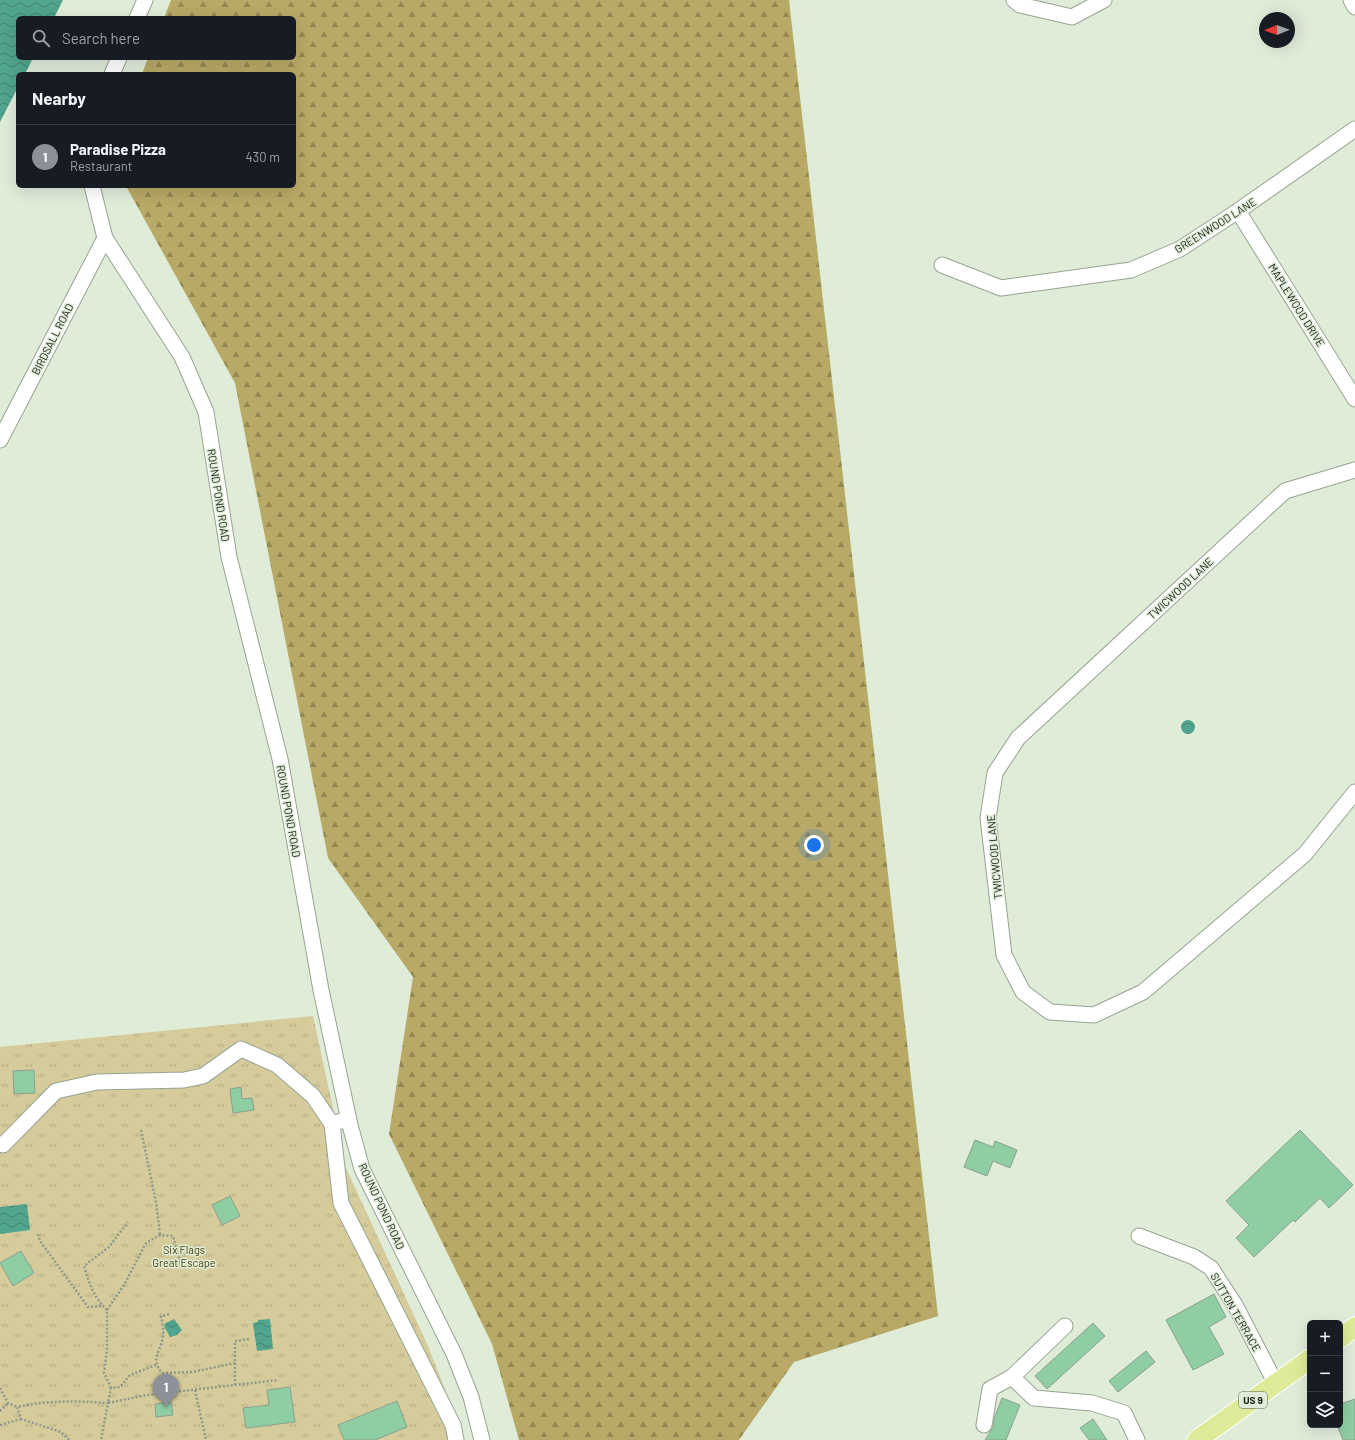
<!DOCTYPE html>
<meta charset="utf-8">
<style>
:root{--surface:#171b24;--page:#20242c;--text:#f1f3f6;--muted:#9ea1a6;--line:#363941;--accent:#8c9099}
body{margin:0;font-family:Barlow,sans-serif;background:var(--page);color:var(--text)}
.controls{position:absolute;right:12px;bottom:12px;display:grid;overflow:hidden;border-radius:6px;box-shadow:0 4px 16px #0002}
.controls button{width:36px;height:36px;display:grid;place-items:center;padding:0;border:0;border-bottom:1px solid var(--line);background:var(--surface);color:var(--text);font:20px sans-serif}
.compass{position:absolute;left:1259px;top:12px;width:36px;height:36px;border-radius:50%;background:var(--surface);box-shadow:0 4px 16px #0002;rotate:269deg}
.you{position:absolute;left:814px;top:845px;width:14px;height:14px;margin:-10px;border:3px solid #fff;border-radius:50%;background:#1a73e8;box-shadow:0 0 0 6px #1a73e833}
.badge{display:grid;place-items:center;width:26px;height:26px;border-radius:50%;background:var(--accent);color:#fff;font-size:13px;font-weight:700}
.pin{position:absolute;translate:-50% -33px;filter:drop-shadow(0 1px 2px #0008)}
.pin::after{content:'';position:absolute;top:21px;width:14px;height:12px;background:inherit;clip-path:polygon(0 0,100% 0,50% 100%)}
.list{margin:0;padding:0;list-style:none}
h2{display:flex;justify-content:space-between;align-items:center;height:52px;margin:0;padding:0 16px;font-size:17px}
h2 small{font-size:13px;font-weight:400;color:var(--muted)}
.list li{display:grid;grid-template-columns:26px 1fr auto;gap:12px;align-items:center;box-sizing:border-box;height:64px;padding:0 16px;border-top:1px solid var(--line)}
.list b{display:block;font-size:15px;white-space:nowrap}
.list p{margin:0;font-size:13px;white-space:nowrap;color:var(--muted)}
.list em{font-size:13px;font-style:normal;color:var(--muted)}
.icon{flex:none;width:22px;height:22px;fill:none;stroke:currentColor;stroke-width:2;stroke-linecap:round;stroke-linejoin:round}
.map{position:relative;flex:none;width:1355px;height:1440px;overflow:hidden}
.search{position:absolute;background:var(--surface);box-shadow:0 4px 16px #0002;left:16px;top:16px;width:280px;height:44px;display:flex;align-items:center;gap:10px;box-sizing:border-box;padding:0 14px;border-radius:6px;color:var(--muted);font-size:15px}
.panel{position:absolute;background:var(--surface);box-shadow:0 4px 16px #0002;left:16px;top:72px;width:280px;height:116px;border-radius:6px}
.map>svg:first-child{display:block}
.forest{fill:url(#forest-firs)}
.park{fill:url(#park-tufts)}
.water{fill:url(#water-waves)}
.building{fill:#8fcda3;stroke:#8ca092}
.lines{fill:none;stroke-linecap:round;stroke-linejoin:round}
.minor-casing{stroke:#97a491;stroke-width:17}
.major-casing{stroke:#fff;stroke-width:21}
.path{stroke:#909a8b;stroke-width:2.5;stroke-dasharray:2 2;stroke-linecap:butt}
.minor{stroke:#fff;stroke-width:15}
.major{stroke:#dfea98;stroke-width:19}
.labels{text-anchor:middle;dominant-baseline:central;stroke-width:3;stroke-linejoin:round;paint-order:stroke}
.shield{fill:#dfecd8;stroke:#565e53;stroke-width:1}
.shield-label{font-size:10px;font-weight:bold;fill:#1c211a}
.street-label{font-size:11px;fill:#1c211a;stroke:#dfecd8}
.park-label{font-size:11px;fill:#4a3f08;stroke:#dfecd8}
</style>
<div class="map">
<svg width="1355" height="1440" viewBox="0 0 1355 1440">
<defs>
<pattern id="forest-firs" width="22" height="20" patternUnits="userSpaceOnUse"><rect width="22" height="20" fill="#b8a966"/><path d="M5 1l3.5 6h-7zM16 11l3.5 6h-7z" fill="#958953"/></pattern>
<pattern id="park-tufts" width="24" height="20" patternUnits="userSpaceOnUse"><rect width="24" height="20" fill="#d5cb9b"/><path d="M3 7l-1-3M5 7V3M7 7l1-3M15 17l-1-3M17 17v-4M19 17l1-3" fill="none" stroke="#b6ae85"/></pattern>
<pattern id="water-waves" width="16" height="10" patternUnits="userSpaceOnUse"><rect width="16" height="10" fill="#51a48d"/><path d="M0 5q4-4 8 0t8 0" fill="none" stroke="#428572"/></pattern>
</defs>
<rect width="100%" height="100%" fill="#dfecd8"/>
<!-- forest -->
<path class="forest" d="M171,0H789L938,1316L794,1362L739,1440H519L492,1344L389,1134L413,977L328,858L235,383L126,186H294V74H142L148,58H294V18H164Z"/>
<!-- park -->
<path class="park" d="M313,1016L346,1168L428,1346L460,1427L463,1440H0V1047Z"/>
<!-- water -->
<g class="water">
<path d="M0,0H63L54,18H18V58H33L25,74H18V87L0,122Z"/>
<circle cx="1188" cy="727" r="7"/>
<path d="M27,1204L30,1230L0,1234V1207Z"/>
<path d="M174,1319L182,1330L177,1335L170,1337L164,1326L166,1323Z"/>
<path d="M270,1319L273,1349L257,1351L253,1323L258,1322V1320Z"/>
</g>
<!-- building -->
<g class="building">
<path d="M34,1070L35,1093L14,1094L13,1071Z"/>
<path d="M241,1087L242,1099L252,1098L254,1110L233,1113L230,1089Z"/>
<path d="M1300,1130L1353,1185L1329,1208L1320,1198L1295,1222L1293,1220L1254,1257L1236,1238L1249,1225L1226,1201Z"/>
<path d="M975,1140L993,1147L995,1141L1017,1150L1010,1168L993,1161L987,1176L964,1167Z"/>
<path d="M230,1196L240,1216L222,1225L212,1205Z"/>
<path d="M21,1251L34,1273L13,1286L0,1263Z"/>
<path d="M1214,1294L1226,1317L1209,1327L1224,1354L1193,1370L1166,1320Z"/>
<path d="M1093,1323L1105,1336L1047,1389L1035,1376Z"/>
<path d="M1146,1351L1155,1362L1118,1392L1109,1381Z"/>
<path d="M290,1387L295,1422L246,1428L243,1408L269,1405L267,1390Z"/>
<path d="M1002,1398L1020,1405L1006,1440H985L993,1427L995,1416Z"/>
<path d="M1355,1399V1440H1343L1337,1425H1340V1404Z"/>
<path d="M397,1401L407,1427L375,1440H344L338,1425Z"/>
<path d="M171,1402L173,1415L156,1417L155,1404Z"/>
<path d="M1093,1419L1107,1440H1089L1080,1428Z"/>
</g>
<g class="lines">
<!-- minor casing -->
<g class="minor-casing">
<g id="minor">
<path d="M1014,0L1020,5L1072,17L1104,0"/>
<path d="M1351,0L1355,7"/>
<path d="M137,18L145,0"/>
<path d="M112,74L119,58"/>
<path d="M92,186L105,238L182,357L206,412L229,557L280,759L321,990L350,1125L362,1169L454,1354L471,1397L482,1440"/>
<path d="M1238,211L1355,399"/>
<path d="M942,265L1001,288L1131,270L1180,249L1238,211L1355,129"/>
<path d="M0,440L105,238"/>
<path d="M1355,470L1285,491L1018,738L995,773L988,818L1004,955L1023,992L1050,1012L1094,1015L1143,992L1305,854L1355,792"/>
<path d="M341,1121L332,1124L341,1203L453,1425L456,1440"/>
<path d="M0,1144L3,1145L56,1091L97,1082L184,1080L203,1076L241,1049L277,1065L313,1096L332,1124"/>
<path d="M1139,1236L1194,1257L1211,1268L1235,1305L1276,1384"/>
<path d="M1012,1377L1065,1326"/>
<path d="M984,1425L990,1389L1012,1377L1034,1398L1092,1403L1124,1413L1137,1440"/>
</g>
</g>
<!-- major casing -->
<g class="major-casing">
<g id="major">
<path d="M1340,1338L1355,1327"/>
<path d="M1197,1440L1310,1359"/>
</g>
</g>
<!-- path -->
<g class="path">
<path d="M141,1130L156,1202L160,1235"/>
<path d="M38,1234L40,1241L88,1307L102,1306"/>
<path d="M107,1310C94,1298 89,1283 84,1266L109,1247L128,1222"/>
<path d="M169,1314L161,1316C162,1322 164,1329 163,1335C162,1352 149,1357 162,1373L192,1372L235,1363"/>
<path d="M156,1365L130,1375L120,1387L111,1388L108,1403L147,1395L278,1380"/>
<path d="M235,1385V1341L249,1339"/>
<path d="M0,1388L8,1403L17,1407"/>
<path d="M111,1388L104,1373L107,1349V1310L124,1285L146,1243L160,1235L173,1236L181,1265"/>
<path d="M195,1390L206,1440"/>
<path d="M161,1393L162,1373"/>
<path d="M0,1411L8,1403"/>
<path d="M0,1425L21,1419"/>
<path d="M69,1440L61,1432L21,1419L17,1407C48,1400 76,1401 108,1403L101,1440"/>
</g>
<!-- minor -->
<use href="#minor" class="minor"/>
<!-- major -->
<use href="#major" class="major"/>
</g>
<g class="labels">
<!-- shield labels -->
<rect class="shield" x="1239" y="1392" width="28" height="16" rx="3"/>
<g class="shield-label">
<text x="1253" y="1400">US 9</text>
</g>
<!-- street labels -->
<g class="street-label">
<text transform="translate(1215 225) rotate(-32)">GREENWOOD LANE</text>
<text transform="translate(1297 305) rotate(58)">MAPLEWOOD DRIVE</text>
<text transform="translate(52 339) rotate(-63)">BIRDSALL ROAD</text>
<text transform="translate(219 495) rotate(81)">ROUND POND ROAD</text>
<text transform="translate(1180 588) rotate(-43)">TWICWOOD LANE</text>
<text transform="translate(289 811) rotate(80)">ROUND POND ROAD</text>
<text transform="translate(994 857) rotate(-95)">TWICWOOD LANE</text>
<text transform="translate(382 1206) rotate(65)">ROUND POND ROAD</text>
<text transform="translate(1236 1312) rotate(60)">SUTTON TERRACE</text>
</g>
<!-- park labels -->
<g class="park-label">
<text x="184" y="1249">Six Flags<tspan x="184" dy="13">Great Escape</tspan></text>
</g>
</g>
</svg>
<div class="controls">
<button>+</button>
<button>−</button>
<button><svg class="icon" aria-label="layers" viewBox="0 0 24 24"><path d="M12 4l9 5-9 5-9-5zM3 14l9 5 9-5"/></svg></button>
</div>
<svg class="compass" viewBox="-18 -18 36 36"><path d="M0-13l5 13h-10z" fill="#e53935"/><path d="M0 13l5-13h-10z" fill="#9ea1a6"/></svg>
<div class="you"></div>
<div class="pin badge" style="left:166px;top:1407px">1</div>
<div class="search"><svg class="icon" aria-label="search" viewBox="0 0 24 24"><circle cx="10" cy="10" r="6"/><path d="M15 15l6 6"/></svg>Search here</div>
<section class="panel">
<h2>Nearby<small></small></h2>
<ul class="list">
<li><span class="badge">1</span><div><b>Paradise Pizza</b><p>Restaurant</p></div><em>430 m</em></li>
</ul>
</section>
</div>
